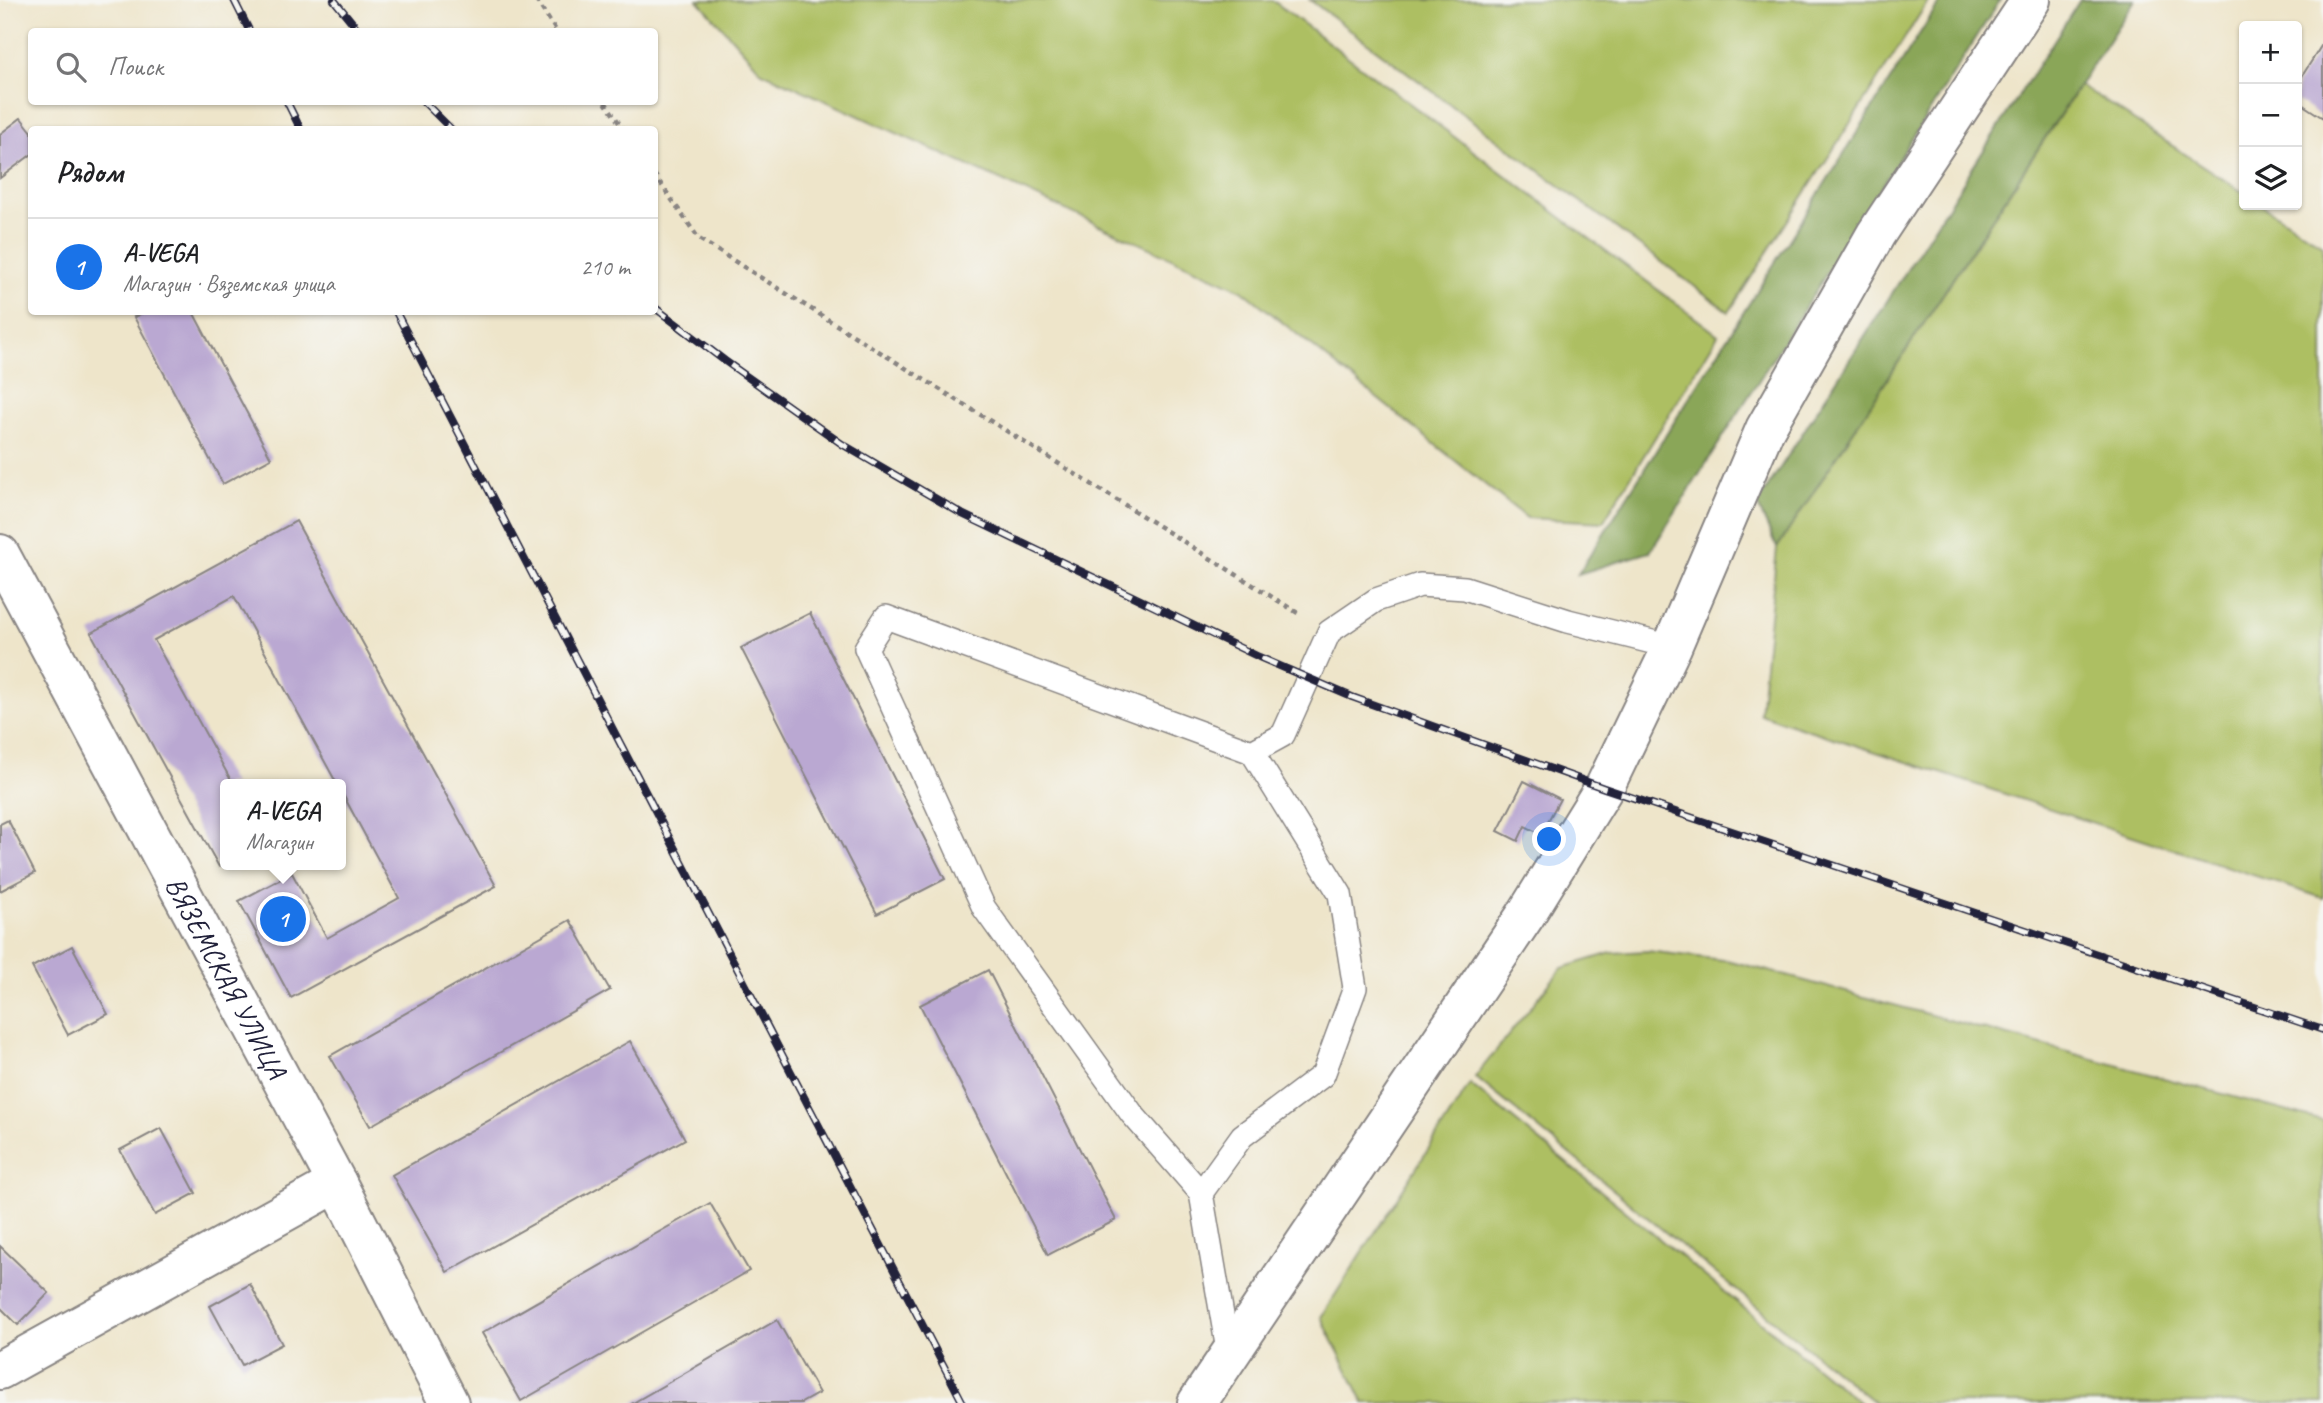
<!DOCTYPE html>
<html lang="ru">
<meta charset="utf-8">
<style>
:root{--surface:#fff;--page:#f2f2f2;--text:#202124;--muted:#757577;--line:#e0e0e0;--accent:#1a73e8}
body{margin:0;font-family:Caveat,sans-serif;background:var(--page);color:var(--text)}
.controls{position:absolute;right:21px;top:21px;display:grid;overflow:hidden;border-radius:7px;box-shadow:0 2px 5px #0004}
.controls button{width:63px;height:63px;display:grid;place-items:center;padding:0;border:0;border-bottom:2px solid var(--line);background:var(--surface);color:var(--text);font:35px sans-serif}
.you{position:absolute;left:1550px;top:840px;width:24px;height:24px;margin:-18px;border:5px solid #fff;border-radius:50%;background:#1a73e8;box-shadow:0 0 0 10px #1a73e833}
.badge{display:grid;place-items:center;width:46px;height:46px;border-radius:50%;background:var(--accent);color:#fff;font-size:23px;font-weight:700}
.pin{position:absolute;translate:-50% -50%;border:4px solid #fff;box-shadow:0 2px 7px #0006}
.popup{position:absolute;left:220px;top:779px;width:126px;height:91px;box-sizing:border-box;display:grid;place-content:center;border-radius:7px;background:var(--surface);filter:drop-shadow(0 2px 5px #0005);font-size:23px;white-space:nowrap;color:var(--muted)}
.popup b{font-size:26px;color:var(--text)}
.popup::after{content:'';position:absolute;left:50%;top:100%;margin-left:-14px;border:14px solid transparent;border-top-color:var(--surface)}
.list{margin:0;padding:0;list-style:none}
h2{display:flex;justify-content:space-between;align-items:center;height:91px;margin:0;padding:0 28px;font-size:30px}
h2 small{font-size:23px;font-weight:400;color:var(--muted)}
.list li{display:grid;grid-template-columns:46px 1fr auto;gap:21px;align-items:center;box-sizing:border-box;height:98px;padding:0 28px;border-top:2px solid var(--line)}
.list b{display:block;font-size:26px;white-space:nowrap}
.list p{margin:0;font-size:23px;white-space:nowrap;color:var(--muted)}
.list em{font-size:23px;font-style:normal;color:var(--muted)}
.icon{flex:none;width:38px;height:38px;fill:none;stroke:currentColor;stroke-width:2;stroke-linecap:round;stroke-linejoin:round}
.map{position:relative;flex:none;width:2323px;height:1403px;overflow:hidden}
.search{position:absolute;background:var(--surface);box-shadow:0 2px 5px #0004;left:28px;top:28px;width:630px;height:77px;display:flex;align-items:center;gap:18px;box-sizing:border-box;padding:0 24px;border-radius:7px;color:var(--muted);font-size:26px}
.panel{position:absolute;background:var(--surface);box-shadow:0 2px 5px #0004;left:28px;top:126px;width:630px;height:189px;border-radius:7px}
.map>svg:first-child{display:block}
.green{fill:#adbf62;stroke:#68704e;stroke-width:2}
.forest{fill:#8aa658;stroke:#56644a;stroke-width:2}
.building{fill:#baa8d2}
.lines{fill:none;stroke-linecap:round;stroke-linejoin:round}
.service-casing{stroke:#888482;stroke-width:26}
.minor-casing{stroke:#888482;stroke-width:42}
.secondary-casing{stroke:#888482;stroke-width:42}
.path{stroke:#888482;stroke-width:4.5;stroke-dasharray:5 5;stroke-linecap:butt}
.service{stroke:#fff;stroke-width:23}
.minor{stroke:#fff;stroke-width:38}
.secondary{stroke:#fff;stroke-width:38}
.rail-casing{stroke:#22223b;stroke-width:8}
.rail{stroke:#f6f6f2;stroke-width:5;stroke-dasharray:16;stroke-linecap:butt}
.labels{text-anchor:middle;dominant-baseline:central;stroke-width:5;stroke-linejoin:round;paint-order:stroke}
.street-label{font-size:28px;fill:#22223b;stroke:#f6f6f2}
</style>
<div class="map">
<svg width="2323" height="1403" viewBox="0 0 2323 1403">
<rect width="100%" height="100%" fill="#f6f6f2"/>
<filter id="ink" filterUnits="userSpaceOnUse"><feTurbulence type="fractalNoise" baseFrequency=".0143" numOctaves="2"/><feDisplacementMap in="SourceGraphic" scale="14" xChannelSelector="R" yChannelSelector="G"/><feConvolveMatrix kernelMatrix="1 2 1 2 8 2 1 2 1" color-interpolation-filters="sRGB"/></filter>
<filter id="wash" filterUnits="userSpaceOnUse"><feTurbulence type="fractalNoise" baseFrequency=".00686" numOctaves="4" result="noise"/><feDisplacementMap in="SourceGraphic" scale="28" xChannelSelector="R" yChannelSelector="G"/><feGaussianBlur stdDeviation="1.57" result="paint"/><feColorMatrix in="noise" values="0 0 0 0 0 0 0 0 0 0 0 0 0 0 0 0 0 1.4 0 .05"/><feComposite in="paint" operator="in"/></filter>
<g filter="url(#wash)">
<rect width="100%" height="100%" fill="#eee5ca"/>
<!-- green -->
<g class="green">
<path d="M698,0H1272L1718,335L1603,522L1527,518L1242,290L762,72Z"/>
<path d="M1310,0H1929L1729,312Z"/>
<path d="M2080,85L2244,193V205H2262L2323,245V898L1760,714L1777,548Z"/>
<path d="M1647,951L1731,961L2323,1121V1403H1875L1475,1077L1562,968L1611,953Z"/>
<path d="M1470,1084L1860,1403H1364L1321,1317Z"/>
</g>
<!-- forest -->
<g class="forest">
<path d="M1941,0H2000L1650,552L1578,574Z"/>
<path d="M2080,0H2135L1777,548L1757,504Z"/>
</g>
<g id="blocks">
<!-- building -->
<g class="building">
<path d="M2323,43V118L2297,101V84Z"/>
<path d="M21,118L32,132V154L0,178V134Z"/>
<path d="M145,312H193L271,458L223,484L134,317Z"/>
<path d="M296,521L496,886L291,998L239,901L292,873L327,938L399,898L341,791V784H337L234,596L154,640L233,784H225V864L219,867L91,633Z"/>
<path d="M810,613L945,879L877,914L741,648Z"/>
<path d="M1524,781L1560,799L1541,834L1525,826L1518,841L1498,831Z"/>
<path d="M8,820L35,873L0,891V824Z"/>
<path d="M570,920L610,990L370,1126L330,1056Z"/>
<path d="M72,946L108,1014L68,1035L32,967Z"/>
<path d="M988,970L1116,1220L1048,1255L920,1005Z"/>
<path d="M630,1041L685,1139L447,1272L392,1175Z"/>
<path d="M161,1128L196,1193L155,1215L120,1150Z"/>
<path d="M710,1203L749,1271L521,1401L482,1333Z"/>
<path d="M0,1246L49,1293L18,1325L0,1307Z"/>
<path d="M250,1284L282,1344L242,1365L210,1306Z"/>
<path d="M777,1320L819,1393L801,1403H633Z"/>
</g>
</g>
</g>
<g filter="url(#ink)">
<use href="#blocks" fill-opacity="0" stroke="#888482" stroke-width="2"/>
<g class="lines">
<!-- service casing -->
<g class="service-casing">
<g id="service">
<path d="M1201,1193L1242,1136L1323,1075L1355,988L1340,894L1252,752"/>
<path d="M1229,1356L1201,1193L1132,1114L984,908L866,648L886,617L1252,752L1283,735L1329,632L1376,600L1420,585L1465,588L1568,621L1672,647"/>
</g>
</g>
<!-- minor casing -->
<g class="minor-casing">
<path id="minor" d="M0,1370L337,1183"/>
</g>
<!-- secondary casing -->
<g class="secondary-casing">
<g id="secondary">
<path id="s1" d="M0,554L337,1183L449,1403"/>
<path d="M1197,1403L1525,916L1604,788L1672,647L1765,429L1876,234L2031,0"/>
</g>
</g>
<!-- path -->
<g class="path">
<path d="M536,0L557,32"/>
<path d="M605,102L624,130"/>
<path d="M654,174L699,239L1301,615"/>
</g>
<!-- service -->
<use href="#service" class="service"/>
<!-- minor -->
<use href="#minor" class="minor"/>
<!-- secondary -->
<use href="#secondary" class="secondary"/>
<!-- rail casing -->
<g class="rail-casing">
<g id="rail">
<path d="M234,0L250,32"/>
<path d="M334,0L360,32"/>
<path d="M287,102L301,130"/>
<path d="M424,102L452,130"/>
<path d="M654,307L725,361L842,444L962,514L1259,657L1352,697L1604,788L2323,1030"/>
<path d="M396,312L963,1403"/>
</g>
</g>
<!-- rail -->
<use href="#rail" class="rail"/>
</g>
</g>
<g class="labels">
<!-- street labels -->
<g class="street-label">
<text stroke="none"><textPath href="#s1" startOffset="480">ВЯЗЕМСКАЯ УЛИЦА</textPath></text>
</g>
</g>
</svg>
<div class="controls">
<button>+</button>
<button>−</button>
<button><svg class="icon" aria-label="layers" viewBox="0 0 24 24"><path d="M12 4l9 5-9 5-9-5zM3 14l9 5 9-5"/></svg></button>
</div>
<div class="you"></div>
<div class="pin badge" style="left:283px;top:919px">1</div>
<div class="popup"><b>A-VEGA</b>Магазин</div>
<div class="search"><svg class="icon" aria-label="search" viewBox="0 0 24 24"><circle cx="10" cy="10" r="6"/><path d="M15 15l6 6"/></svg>Поиск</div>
<section class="panel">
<h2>Рядом<small></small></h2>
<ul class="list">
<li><span class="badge">1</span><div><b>A-VEGA</b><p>Магазин · Вяземская улица</p></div><em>210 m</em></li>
</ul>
</section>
</div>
